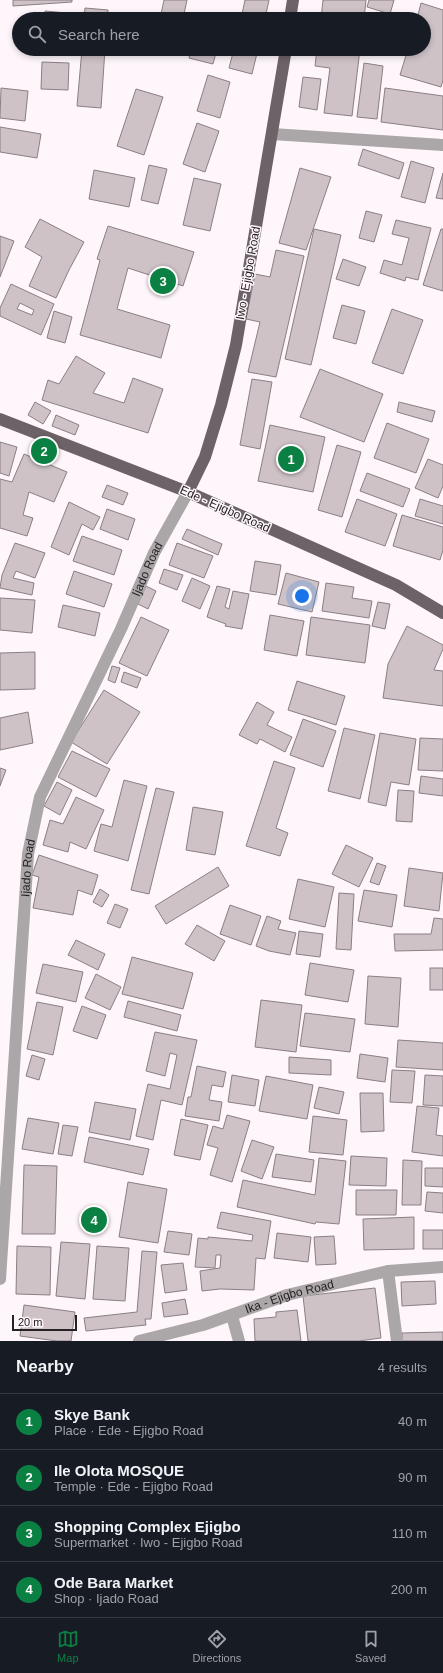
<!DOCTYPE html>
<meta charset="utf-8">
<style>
:root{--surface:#171b24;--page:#20242c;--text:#f1f3f6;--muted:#9ea1a6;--line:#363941;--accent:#0b8043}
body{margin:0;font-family:Arial,sans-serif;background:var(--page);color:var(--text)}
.scale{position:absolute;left:12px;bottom:10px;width:65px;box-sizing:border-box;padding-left:4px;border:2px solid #262124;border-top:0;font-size:11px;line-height:14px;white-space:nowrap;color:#262124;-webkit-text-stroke:3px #fef6fa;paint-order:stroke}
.you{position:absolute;left:302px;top:596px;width:14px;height:14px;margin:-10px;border:3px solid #fff;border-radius:50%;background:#1a73e8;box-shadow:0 0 0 6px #1a73e833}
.badge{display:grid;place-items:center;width:26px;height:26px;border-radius:50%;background:var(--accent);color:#fff;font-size:13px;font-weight:700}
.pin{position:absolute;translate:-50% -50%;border:2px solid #fff;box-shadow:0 1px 4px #0006}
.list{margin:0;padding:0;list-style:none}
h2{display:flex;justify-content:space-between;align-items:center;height:52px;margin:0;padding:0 16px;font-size:17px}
h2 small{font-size:13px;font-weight:400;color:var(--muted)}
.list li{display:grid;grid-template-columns:26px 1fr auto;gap:12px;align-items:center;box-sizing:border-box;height:56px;padding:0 16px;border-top:1px solid var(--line)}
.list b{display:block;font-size:15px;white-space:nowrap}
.list p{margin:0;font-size:13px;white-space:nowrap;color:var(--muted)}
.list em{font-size:13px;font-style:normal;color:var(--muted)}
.icon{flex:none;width:22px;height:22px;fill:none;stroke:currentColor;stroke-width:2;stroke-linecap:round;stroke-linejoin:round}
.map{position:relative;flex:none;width:443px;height:1341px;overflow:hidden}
.search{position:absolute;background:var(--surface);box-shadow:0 2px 6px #0003;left:12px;right:12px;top:12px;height:44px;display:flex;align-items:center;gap:10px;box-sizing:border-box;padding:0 14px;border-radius:22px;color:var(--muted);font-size:15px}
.sheet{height:276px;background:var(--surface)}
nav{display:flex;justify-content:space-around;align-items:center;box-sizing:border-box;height:56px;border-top:1px solid var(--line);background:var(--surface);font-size:11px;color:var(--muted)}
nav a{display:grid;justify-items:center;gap:2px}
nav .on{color:var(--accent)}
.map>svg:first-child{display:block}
.building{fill:#cec2c7;stroke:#8a7f84;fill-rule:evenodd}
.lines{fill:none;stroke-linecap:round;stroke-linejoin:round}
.minor{stroke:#aba6a8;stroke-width:12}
.major{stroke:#6c6267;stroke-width:12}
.labels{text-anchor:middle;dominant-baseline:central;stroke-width:3;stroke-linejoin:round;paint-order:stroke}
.street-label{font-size:12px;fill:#262124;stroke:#fef6fa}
</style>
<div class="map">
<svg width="443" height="1341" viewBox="0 0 443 1341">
<rect width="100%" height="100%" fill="#fef6fa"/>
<!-- building -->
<g class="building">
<path d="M13,0H72V2L13,6Z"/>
<path d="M164,0H187L183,19H160Z"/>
<path d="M245,0H269L265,19H241Z"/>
<path d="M323,0H366L364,19H321Z"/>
<path d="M369,0H394L390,14L367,7Z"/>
<path d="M421,3L443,10V80L441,87L400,75L408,49H424V19H417Z"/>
<path d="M85,8L108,10V19H84Z"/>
<path d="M45,11L67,13V19H44Z"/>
<path d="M41,49H64V54L41,52Z"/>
<path d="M82,49H105L101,108L77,106Z"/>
<path d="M191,49H217L213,64L189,58Z"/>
<path d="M234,49H258L252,74L229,68Z"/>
<path d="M317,49H360L352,116L324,113L330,68L315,66Z"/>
<path d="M42,62L69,63L68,90L41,89Z"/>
<path d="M364,63L383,66L377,119L357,117Z"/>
<path d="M208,75L230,82L220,118L197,111Z"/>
<path d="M303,77L321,79L317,110L299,107Z"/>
<path d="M1,88L28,91L25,121L0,118Z"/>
<path d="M385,88L443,96V130L381,122Z"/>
<path d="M136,89L163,97L144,155L117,146Z"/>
<path d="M197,123L219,131L205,172L183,164Z"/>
<path d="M0,127L41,134L37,158L0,152Z"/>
<path d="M363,149L404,163L399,179L358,165Z"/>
<path d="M411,161L434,168L425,203L401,197Z"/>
<path d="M149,165L167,169L158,204L141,200Z"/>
<path d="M300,168L331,177L306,250L279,243Z"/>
<path d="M94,170L135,178L129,207L89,199Z"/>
<path d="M443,173V199L436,198Z"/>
<path d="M194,178L221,184L210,231L183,225Z"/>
<path d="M366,211L382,215L374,242L359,238Z"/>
<path d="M40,219L84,242L69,270L56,298L29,286L42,257L25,247Z"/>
<path d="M396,220L431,228L418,280L406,277L405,281L380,273L384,260L402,265L409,238L392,234Z"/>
<path d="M108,226L194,252L183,286L128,268L117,309L170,325L161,358L80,335L100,260L97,259Z"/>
<path d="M314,229L341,235L311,365L285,359Z"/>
<path d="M441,229H443V291L423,285Z"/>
<path d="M0,236L14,241L0,277Z"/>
<path d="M276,250L304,256L276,377L248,372L260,322L246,319L255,274L270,277Z"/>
<path d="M343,259L366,267L359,286L336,279Z"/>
<path d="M11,284L54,304L41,335L0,316V308ZM20,303L34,310L32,315L17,309Z"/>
<path d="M342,305L365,311L356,344L333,338Z"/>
<path d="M392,309L423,320L403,374L372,363Z"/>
<path d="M54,311L72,317L65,343L47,338Z"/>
<path d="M76,356L105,373L93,393L124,403L133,378L163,389L148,433L42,400L48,380L59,384Z"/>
<path d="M320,369L383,394L364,442L300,417Z"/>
<path d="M252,379L272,382L260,449L240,445Z"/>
<path d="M35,402L51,411L43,424L28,415Z"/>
<path d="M399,402L435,411L432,422L397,412Z"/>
<path d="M56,415L79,425L75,435L52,426Z"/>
<path d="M387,423L429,439L416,473L374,458Z"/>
<path d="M270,425L325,437L313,492L258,481Z"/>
<path d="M0,442L17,447L9,476L0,473Z"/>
<path d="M337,445L361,452L342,517L318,510Z"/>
<path d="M24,454L67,472L54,502L29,492L23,515L33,518L27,536L0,528V479L12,482Z"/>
<path d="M428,459L443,465V486L438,498L415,488Z"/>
<path d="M367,473L410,489L403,507L360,491Z"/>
<path d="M107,485L128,493L123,505L102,497Z"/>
<path d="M357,499L397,514L385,546L345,532Z"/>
<path d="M420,499L443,506V524L415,516Z"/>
<path d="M69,502L100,517L93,530L82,524L69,555L51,547Z"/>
<path d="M107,509L135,519L128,540L100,529Z"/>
<path d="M402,515L443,527V550L440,560L393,546Z"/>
<path d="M187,529L222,544L218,555L182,539Z"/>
<path d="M82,536L122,550L114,575L73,561Z"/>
<path d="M15,543L45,553L35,578L16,571L13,578L34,583L32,595L0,588L2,575Z"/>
<path d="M177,543L213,556L204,578L169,565Z"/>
<path d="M255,561L281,565L276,595L250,591Z"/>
<path d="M164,569L183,575L177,590L159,583Z"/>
<path d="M74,571L112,584L104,607L66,594Z"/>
<path d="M286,573L319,582L312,612L278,604Z"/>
<path d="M192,578L210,586L200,609L182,601Z"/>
<path d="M326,583L354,587L352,598L372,601L369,618L322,611Z"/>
<path d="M146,586L156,591L148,609L138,604Z"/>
<path d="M217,586L230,589L225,607L229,609L233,591L249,594L242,629L225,626L226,624L207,617Z"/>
<path d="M0,598L35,600L32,633L0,630Z"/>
<path d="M378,602L390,604L385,629L372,626Z"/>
<path d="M63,605L100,613L95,636L58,627Z"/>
<path d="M270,615L304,621L297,656L264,650Z"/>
<path d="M141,617L169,630L147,676L119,663Z"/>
<path d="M311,617L370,625L365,663L306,655Z"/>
<path d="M407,626L443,645V649L434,670L443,671V706L383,698L388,664Z"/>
<path d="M35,652V689L0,690V653Z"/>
<path d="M112,666L120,668L115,683L108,680Z"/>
<path d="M124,672L141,678L137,688L121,682Z"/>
<path d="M297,681L345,696L336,725L288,710Z"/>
<path d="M104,690L140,712L107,764L71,742Z"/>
<path d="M257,702L274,712L267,725L292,737L285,752L260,739L257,744L239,735Z"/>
<path d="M28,712L33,743L0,750V718Z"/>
<path d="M303,719L336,731L323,767L290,755Z"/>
<path d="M344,728L375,735L360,799L328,791Z"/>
<path d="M380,733L416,739L409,785L391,782L386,806L368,802Z"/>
<path d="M420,738L443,739V771L418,770Z"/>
<path d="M72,751L110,769L96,797L58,777Z"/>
<path d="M274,761L295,768L276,828L288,833L280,856L246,846Z"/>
<path d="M0,768L6,770L0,786Z"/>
<path d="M421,776L443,779V796L419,793Z"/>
<path d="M124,780L147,786L128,861L94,851L101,824L112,827Z"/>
<path d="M57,782L72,790L60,815L44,806Z"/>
<path d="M156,788L174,792L149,894L131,890Z"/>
<path d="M398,790L414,791L412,822L396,821Z"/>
<path d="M76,797L104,810L86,849L70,842L68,852L43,845L50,820L63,824Z"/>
<path d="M193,807L223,812L215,855L186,850Z"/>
<path d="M346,845L373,858L359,887L332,874Z"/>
<path d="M39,855L98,875L92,895L78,890L73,915L33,908L39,877L32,875Z"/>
<path d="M377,863L386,866L379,885L370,882Z"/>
<path d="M218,867L229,886L166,924L155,906Z"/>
<path d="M409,868L443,873L439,911L404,906Z"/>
<path d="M298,879L334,887L325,927L289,919Z"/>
<path d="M100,889L109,895L102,907L93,902Z"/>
<path d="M364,890L397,895L392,927L358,921Z"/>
<path d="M339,893L354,894L351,950L336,949Z"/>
<path d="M115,904L128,909L120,928L107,923Z"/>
<path d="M230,905L261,916L251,945L220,934Z"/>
<path d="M267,916L281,921L278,929L296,933L290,955L269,951L256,946Z"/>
<path d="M434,918L443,919V950L395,951L394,934H431Z"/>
<path d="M197,925L225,941L214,961L185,944Z"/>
<path d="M299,931L323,934L320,957L296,954Z"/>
<path d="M76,940L105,954L98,970L68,955Z"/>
<path d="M132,957L193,973L183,1009L122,994Z"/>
<path d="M310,963L354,970L348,1002L305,995Z"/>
<path d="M43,964L83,972L76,1002L36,993Z"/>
<rect x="430" y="968" width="13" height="22"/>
<path d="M96,974L121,987L110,1010L85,998Z"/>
<path d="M368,976L401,978L398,1027L365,1024Z"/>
<path d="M261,1000L302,1005L296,1052L255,1047Z"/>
<path d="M128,1001L181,1015L177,1031L124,1017Z"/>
<path d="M37,1002L63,1007L53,1055L27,1049Z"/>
<path d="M82,1006L106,1015L97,1039L73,1031Z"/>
<path d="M305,1013L355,1019L350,1052L300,1046Z"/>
<path d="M155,1032L197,1040L182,1105L161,1100L153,1140L136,1136L148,1084L170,1089L177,1055L170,1053L165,1076L146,1071Z"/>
<path d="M398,1040L443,1043V1070L396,1067Z"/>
<path d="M360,1054L388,1058L385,1082L357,1078Z"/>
<path d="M32,1055L45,1059L39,1080L26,1076Z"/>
<path d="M289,1057L331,1060V1075L289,1073Z"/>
<path d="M197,1066L226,1072L223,1087L212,1085L209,1100L222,1102L219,1121L185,1116L188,1097H191Z"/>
<path d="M392,1070L415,1071L412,1103L390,1102Z"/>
<path d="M232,1075L259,1080L255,1106L228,1102Z"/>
<path d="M425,1075L443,1076V1106L423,1105Z"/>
<path d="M266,1076L313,1085L307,1119L259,1111Z"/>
<path d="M319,1087L344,1092L339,1114L314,1108Z"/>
<path d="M360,1093H383L384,1131L361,1132Z"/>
<path d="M95,1102L136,1109L130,1140L89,1132Z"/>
<path d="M417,1106L439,1108L436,1135L443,1136V1156L412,1152Z"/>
<path d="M227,1115L250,1121L232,1182L210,1175L218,1148L207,1145L213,1126L223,1129Z"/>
<path d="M313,1116L347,1120L343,1155L309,1152Z"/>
<path d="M28,1118L59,1123L53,1154L22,1149Z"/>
<path d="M181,1119L208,1125L200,1160L174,1155Z"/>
<path d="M63,1125L78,1127L72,1156L58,1154Z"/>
<path d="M89,1137L149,1149L143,1175L84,1162Z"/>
<path d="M252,1140L274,1147L262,1179L241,1171Z"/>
<path d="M276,1154L314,1160L311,1182L272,1177Z"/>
<path d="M351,1156L387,1158L386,1186L349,1185Z"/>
<path d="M319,1158L346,1161L339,1224L316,1222L315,1224L237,1207L243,1180L315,1195Z"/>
<path d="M403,1160L422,1161L421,1205H402Z"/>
<path d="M24,1165L57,1166L55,1234H22Z"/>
<path d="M425,1168H443V1187L425,1186Z"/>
<path d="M128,1182L167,1189L158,1243L119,1237Z"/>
<path d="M356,1190H397L396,1215H356Z"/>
<path d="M427,1192L443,1193V1213L425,1211Z"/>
<path d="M221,1212L271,1221L265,1259L256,1258L254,1290L220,1289L202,1291L200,1271L220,1268L221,1255H216L215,1268L195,1267L198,1238L208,1239V1237L252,1241L253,1235L217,1228Z"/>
<path d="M414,1217V1249L364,1250L363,1219Z"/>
<rect x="423" y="1230" width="20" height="19"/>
<path d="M168,1231L192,1234L189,1255L164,1252Z"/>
<path d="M277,1233L311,1237L308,1262L274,1258Z"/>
<path d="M334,1236L336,1264L316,1265L314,1237Z"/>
<path d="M61,1242L90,1244L85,1299L56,1296Z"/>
<path d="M17,1246L51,1247L50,1295L16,1294Z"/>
<path d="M97,1246L129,1248L125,1301L93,1299Z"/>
<path d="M142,1251L157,1252L151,1319H145L146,1325L86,1331L84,1318L137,1312Z"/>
<path d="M183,1263L187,1290L165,1293L161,1265Z"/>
<path d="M435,1281L436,1304L402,1306L401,1282Z"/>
<path d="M375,1288L381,1338L359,1341H308L303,1296Z"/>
<path d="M185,1299L188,1314L164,1317L162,1303Z"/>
<path d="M24,1305L75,1312L71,1341H57L20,1336Z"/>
<path d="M297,1310L301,1341H255L254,1319L276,1317V1312Z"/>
<path d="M443,1332V1341H402V1333Z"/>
</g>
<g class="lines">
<!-- minor -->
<g class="minor">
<path d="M272,134L443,145"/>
<path d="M388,1271L397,1341"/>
<path id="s1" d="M0,1279L28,854L40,797L121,629L154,553L188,492"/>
<path d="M232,1316L239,1341"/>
<path id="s2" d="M139,1341L203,1325L287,1295L388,1271L443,1267"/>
</g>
<!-- major -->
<g class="major">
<path d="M290,19L293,0"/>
<path d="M0,419L188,492L396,585L443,613"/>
<path d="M188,492L205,457L221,405L236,345L286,49"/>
</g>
</g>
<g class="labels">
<!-- street labels -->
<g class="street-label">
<text transform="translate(248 273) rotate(-80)">Iwo - Ejigbo Road</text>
<text transform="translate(225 509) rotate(24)">Ede - Ejigbo Road</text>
<text stroke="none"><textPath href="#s1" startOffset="736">Ijado Road</textPath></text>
<text stroke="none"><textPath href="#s1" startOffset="412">Ijado Road</textPath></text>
<text stroke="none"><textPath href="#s2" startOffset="157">Ika - Ejigbo Road</textPath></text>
</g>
</g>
</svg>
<div class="scale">20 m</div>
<div class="you"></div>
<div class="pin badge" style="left:291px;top:459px">1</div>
<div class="pin badge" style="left:44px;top:451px">2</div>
<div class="pin badge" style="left:163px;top:281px">3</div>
<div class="pin badge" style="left:94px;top:1220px">4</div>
<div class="search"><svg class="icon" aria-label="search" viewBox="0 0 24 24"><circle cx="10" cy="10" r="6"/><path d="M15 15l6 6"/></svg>Search here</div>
</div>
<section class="sheet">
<h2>Nearby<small>4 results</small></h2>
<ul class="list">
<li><span class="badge">1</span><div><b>Skye Bank</b><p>Place · Ede - Ejigbo Road</p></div><em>40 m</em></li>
<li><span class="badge">2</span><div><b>Ile Olota MOSQUE</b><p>Temple · Ede - Ejigbo Road</p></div><em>90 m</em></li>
<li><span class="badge">3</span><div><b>Shopping Complex Ejigbo</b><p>Supermarket · Iwo - Ejigbo Road</p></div><em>110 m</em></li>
<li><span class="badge">4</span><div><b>Ode Bara Market</b><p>Shop · Ijado Road</p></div><em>200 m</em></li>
</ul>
</section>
<nav>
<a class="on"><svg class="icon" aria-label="map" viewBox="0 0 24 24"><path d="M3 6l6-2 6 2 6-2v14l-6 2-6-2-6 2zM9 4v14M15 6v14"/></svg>Map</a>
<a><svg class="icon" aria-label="directions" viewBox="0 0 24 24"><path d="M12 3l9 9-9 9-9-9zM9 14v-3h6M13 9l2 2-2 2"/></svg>Directions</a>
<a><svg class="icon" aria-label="saved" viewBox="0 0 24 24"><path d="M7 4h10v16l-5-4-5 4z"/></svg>Saved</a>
</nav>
